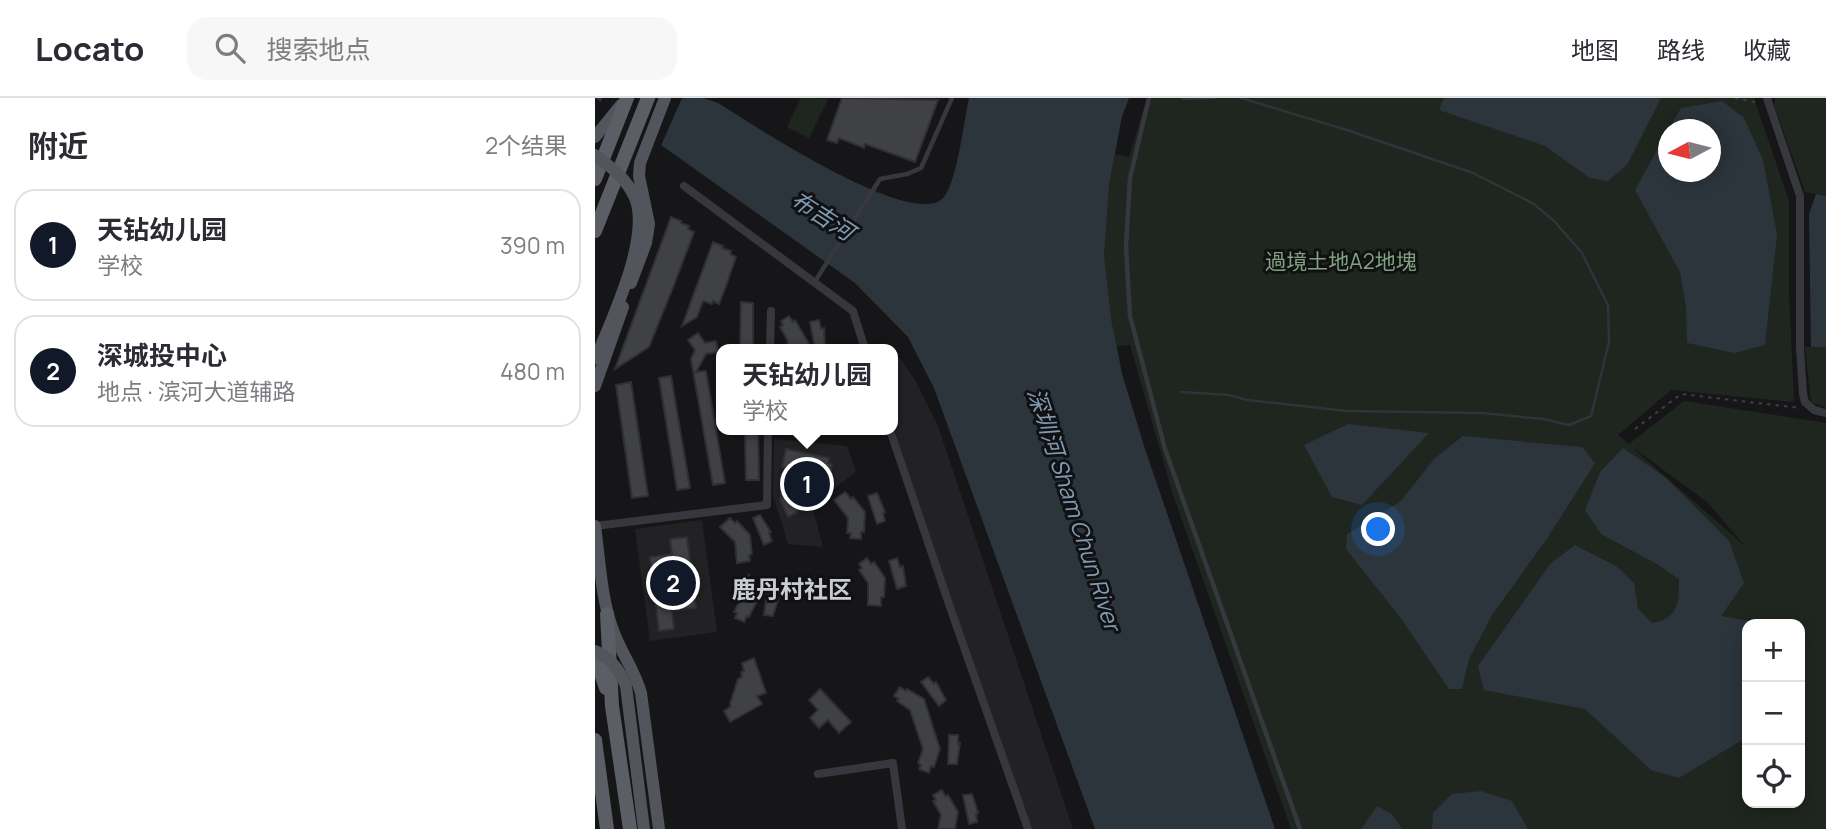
<!DOCTYPE html>
<html lang="zh">
<meta charset="utf-8">
<style>
:root{--surface:#fff;--page:#f7f7f7;--text:#2b2b33;--muted:#7c7c81;--line:#e1e1e2;--accent:#111827}
body{margin:0;font-family:Manrope,"Noto Sans SC",sans-serif;background:var(--page);color:var(--text)}
.controls{position:absolute;right:21px;bottom:21px;display:grid;overflow:hidden;border-radius:14px;box-shadow:0 4px 18px #0003}
.controls button{width:63px;height:63px;display:grid;place-items:center;padding:0;border:0;border-bottom:2px solid var(--line);background:var(--surface);color:var(--text);font:35px sans-serif}
.compass{position:absolute;left:1063px;top:21px;width:63px;height:63px;border-radius:50%;background:var(--surface);box-shadow:0 4px 18px #0003;rotate:263deg}
.you{position:absolute;left:784px;top:432px;width:24px;height:24px;margin:-18px;border:5px solid #fff;border-radius:50%;background:#1a73e8;box-shadow:0 0 0 10px #1a73e833}
.badge{display:grid;place-items:center;width:46px;height:46px;border-radius:50%;background:var(--accent);color:#fff;font-size:23px;font-weight:700}
.pin{position:absolute;translate:-50% -50%;border:4px solid #fff;box-shadow:0 2px 7px #0006}
.popup{position:absolute;left:121px;top:246px;width:182px;height:91px;box-sizing:border-box;display:grid;place-content:center;border-radius:14px;background:var(--surface);filter:drop-shadow(0 2px 5px #0005);font-size:23px;white-space:nowrap;color:var(--muted)}
.popup b{font-size:26px;color:var(--text)}
.popup::after{content:'';position:absolute;left:50%;top:100%;margin-left:-14px;border:14px solid transparent;border-top-color:var(--surface)}
.list{margin:0;padding:0;list-style:none}
h2{display:flex;justify-content:space-between;align-items:center;height:91px;margin:0;padding:0 28px;font-size:30px}
h2 small{font-size:23px;font-weight:400;color:var(--muted)}
.list li{display:grid;grid-template-columns:46px 1fr auto;gap:21px;align-items:center;box-sizing:border-box;height:112px;margin:0 14px 14px;padding:0 14px;border:2px solid var(--line);border-radius:21px}
.list b{display:block;font-size:26px;white-space:nowrap}
.list p{margin:0;font-size:23px;white-space:nowrap;color:var(--muted)}
.list em{font-size:23px;font-style:normal;color:var(--muted)}
.icon{flex:none;width:38px;height:38px;fill:none;stroke:currentColor;stroke-width:2;stroke-linecap:round;stroke-linejoin:round}
.map{position:relative;flex:none;width:1231px;height:731px;overflow:hidden}
header{display:flex;align-items:center;gap:42px;box-sizing:border-box;height:98px;padding:0 35px;background:var(--surface);border-bottom:2px solid var(--line)}
header strong{font-size:33px}
nav{display:flex;gap:38px;margin-inline-start:auto;font-size:24px}
.search{width:490px;height:63px;background:var(--page);display:flex;align-items:center;gap:18px;box-sizing:border-box;padding:0 24px;border-radius:21px;color:var(--muted);font-size:26px}
main{display:flex}
aside{flex:1;background:var(--surface)}
.map>svg:first-child{display:block}
.built{fill:#222225}
.green{fill:#1e261f;fill-rule:evenodd}
.water{fill:#2c353c}
.pier{fill:#161618}
.lines{fill:none;stroke-linecap:round;stroke-linejoin:round}
.stream{stroke:#2c353c;stroke-width:2.5}
.building{fill:#404145;stroke:#303034;stroke-width:2}
.path{stroke:#3d3f44;stroke-width:2;stroke-dasharray:3.5 5;stroke-linecap:butt}
.service{stroke:#37383d;stroke-width:4.5}
.minor{stroke:#37383d;stroke-width:8}
.primary{stroke:#53555c;stroke-width:12}
.trunk{stroke:#5b5e65;stroke-width:14}
.primary-bridge{stroke:#53555c;stroke-width:12}
.labels{text-anchor:middle;dominant-baseline:central;stroke-width:6;stroke-linejoin:round;paint-order:stroke}
.park-label{font-size:21px;fill:#7fa381;stroke:#111113}
.water-label{font-size:23px;font-style:italic;fill:#7f9bb3;stroke:#111113}
.quarter-label{font-size:24px;font-weight:bold;fill:#c9ccd4;stroke:#111113}
</style>
<header>
<strong>Locato</strong>
<div class="search"><svg class="icon" aria-label="search" viewBox="0 0 24 24"><circle cx="10" cy="10" r="6"/><path d="M15 15l6 6"/></svg>搜索地点</div>
<nav><a>地图</a><a>路线</a><a>收藏</a></nav>
</header>
<main>
<aside>
<h2>附近<small>2个结果</small></h2>
<ul class="list">
<li><span class="badge">1</span><div><b>天钻幼儿园</b><p>学校</p></div><em>390 m</em></li>
<li><span class="badge">2</span><div><b>深城投中心</b><p>地点 · 滨河大道辅路</p></div><em>480 m</em></li>
</ul>
</aside>
<div class="map">
<svg width="1231" height="731" viewBox="0 0 1231 731">
<rect width="100%" height="100%" fill="#161618"/>
<!-- built -->
<g class="built">
<path d="M305,260L320,282L343,328L478,731H429L298,327V264Z"/>
<path d="M179,341L252,348L261,374L217,407L228,449L193,446L178,397Z"/>
<path d="M107,422L122,534L55,543L40,431Z"/>
</g>
<!-- green -->
<g class="green">
<path d="M206,0L233,1L214,40L192,29Z"/>
<path d="M522,0H534L527,18L520,56L534,59L552,0H1159L1194,103V194L1199,304L1076,292L1023,337L1034,346L1089,303L1231,325V731H696L577,394L535,247L522,248L527,276L550,351L680,731L495,206ZM1073,32H1115V74H1073ZM1040,351L1112,404L1151,449L1040,352ZM1152,526H1205V705H1152Z"/>
<path d="M1180,0H1231V98L1210,94L1179,7Z"/>
<path d="M1210,249H1231V310L1216,304Z"/>
</g>
<!-- water -->
<g class="water">
<path d="M0,0H108L123,5C154,24 320,135 349,99C362,83 369,23 374,0H534L527,18L514,86L509,157L516,221L527,276L550,351L680,731H500L339,290L313,239L260,185Z"/>
<path d="M849,0H1066L1032,67L1013,83L995,80L950,48L844,12Z"/>
<path d="M1127,3L1149,20L1168,62L1182,136L1170,247L1140,255L1092,245L1091,209L1085,174L1040,92L1073,32V74H1115V32L1074,31L1086,10Z"/>
<path d="M1221,96L1231,98V249H1216L1214,116Z"/>
<path d="M753,326L834,335L767,407L737,399L709,347Z"/>
<path d="M868,338L987,349L1000,365L953,439L897,517L874,561L867,591H854L805,519L751,451L752,436L805,404L840,360Z"/>
<path d="M1028,350L1070,379L1134,443L1149,485L1126,518L1154,523L1156,526H1152V639L1084,680L1056,672L990,611L889,592L883,568L956,465L980,447L1021,468L1039,485L1043,511L1057,525C1084,520 1084,506 1084,481L1060,465L1006,436L990,412L1005,374Z"/>
<path d="M886,693L917,703L933,731H837L838,715L857,696Z"/>
<path d="M782,708L797,716L807,731H766Z"/>
</g>
<!-- pier -->
<path class="pier" d="M7,0H87L65,50L4,9Z"/>
<g class="lines">
<!-- stream -->
<g class="stream">
<path d="M588,1L620,0"/>
<path d="M586,294L634,297L652,302L752,313L887,315L948,321L974,327L996,318L1014,244L1013,207L987,155L959,123L939,106L878,75L755,33L646,0"/>
</g>
</g>
<!-- building -->
<g class="building">
<path d="M247,0L343,2L320,64L270,46L269,50L244,40L242,45L232,42Z"/>
<path d="M76,119L86,123V125L94,128L93,131L99,134L79,187L54,249L20,271Z"/>
<path d="M118,144L128,148L127,150L136,153L135,156L141,159L131,188L124,206L118,203L117,206L108,203L102,219L87,228Z"/>
<path d="M146,204L158,205V251H145Z"/>
<path d="M194,218L198,224L200,222L217,251H191L193,243L185,229L188,227L186,223Z"/>
<path d="M224,222L226,231L229,230L230,251H220L215,224Z"/>
<path d="M103,235L110,245L121,243L123,254L111,256L101,274L111,273L130,385L118,387L96,261L100,252L93,242Z"/>
<path d="M76,278L95,390L82,392L64,280Z"/>
<path d="M36,284L53,398L37,400L21,287Z"/>
<path d="M150,332H163L164,382H151Z"/>
<path d="M191,351L234,360L233,365L237,366L235,379L218,376L212,407L204,406L203,414L193,419L185,402L191,370L187,369Z"/>
<path d="M250,394L256,401L258,399L270,414L269,434H266V441L255,440L256,435H252L253,420L239,402Z"/>
<path d="M282,395L290,414L288,415L290,423L282,426L273,398Z"/>
<path d="M165,417L176,434L174,435L177,443L169,447L158,420Z"/>
<path d="M135,420L140,425L142,423L155,437L157,456L154,457L155,463L142,465L140,444L125,429Z"/>
<path d="M92,439L101,510L77,513L79,531L64,533L55,459L77,456L75,441Z"/>
<path d="M272,460L276,466L279,464L290,480L289,499H286V508L273,507V485L264,472L267,470L264,466Z"/>
<path d="M302,460L305,469L308,468L311,488L302,491L294,463Z"/>
<path d="M154,477L156,483H159L163,501L154,519L152,518L149,524L140,520L142,515L139,514L146,500L142,485L145,484L144,479Z"/>
<path d="M173,488L182,490L181,498L184,499L178,518L169,517Z"/>
<path d="M159,560L171,595L162,598L167,606L135,624L129,613L136,608L135,606L143,581L147,579L146,574L149,573L147,565Z"/>
<path d="M333,579L339,586L341,584L351,602L344,608L326,584Z"/>
<path d="M305,589L311,593L312,591L329,601L345,651L339,669L336,668L334,675L324,671L326,667L323,665L328,651L315,612L302,603L304,601L299,598Z"/>
<path d="M225,591L256,624L244,635L233,622L224,630L215,620L223,612L214,602Z"/>
<path d="M354,637H363V646L365,645L362,666H353Z"/>
<path d="M347,692L350,698L353,697L363,714L360,731H343L346,717L338,703L341,702L338,697Z"/>
<path d="M377,696L383,715L381,716L382,724L374,726L368,697Z"/>
</g>
<g class="lines">
<!-- path -->
<g class="path">
<path d="M1140,0L1164,5"/>
<path d="M1040,331L1086,296L1205,310"/>
</g>
<!-- service -->
<g class="service">
<path d="M554,0L535,80L531,149L535,218L570,351L705,731"/>
<path d="M219,185L285,81L312,76L326,70L357,0"/>
</g>
<!-- minor -->
<g class="minor">
<path d="M1172,0L1205,98V250L1208,296L1210,304L1219,312L1231,315"/>
<path d="M89,88L258,213L270,251"/>
<path d="M175,251L176,213"/>
<path d="M295,332L357,515L433,731"/>
<path d="M0,428L172,407L173,332"/>
<path d="M223,676L298,665L307,731"/>
</g>
<!-- primary -->
<g class="primary">
<path d="M0,39L26,7"/>
<path d="M36,185L51,145L54,126L44,78L45,65L70,0"/>
<path d="M0,288L28,209"/>
<path d="M0,428C5,463 6,502 19,535C27,556 40,573 46,595L64,731"/>
</g>
<!-- trunk -->
<g class="trunk">
<path d="M0,81L32,0"/>
<path d="M0,133L53,0"/>
<path d="M12,516L17,608L35,731"/>
<path d="M0,558L11,590"/>
<path d="M0,642L12,731"/>
</g>
<!-- primary-bridge -->
<g class="primary-bridge">
<path d="M0,57C16,69 32,81 40,100C56,140 17,220 1,260"/>
<path d="M0,553C16,560 25,572 31,588L49,731"/>
</g>
</g>
<g class="labels">
<!-- park labels -->
<g class="park-label">
<text x="746" y="163">過境土地A2地塊</text>
</g>
<!-- water labels -->
<g class="water-label">
<text transform="translate(228 117) rotate(33)">布吉河</text>
<text transform="translate(480 411) rotate(72)">深圳河 Sham Chun River</text>
</g>
<!-- quarter labels -->
<g class="quarter-label">
<text x="197" y="490">鹿丹村社区</text>
</g>
</g>
</svg>
<div class="controls">
<button>+</button>
<button>−</button>
<button><svg class="icon" aria-label="locate" viewBox="0 0 24 24"><circle cx="12" cy="12" r="6"/><path d="M12 2v4M12 18v4M2 12h4M18 12h4"/></svg></button>
</div>
<svg class="compass" viewBox="-18 -18 36 36"><path d="M0-13l5 13h-10z" fill="#e53935"/><path d="M0 13l5-13h-10z" fill="#7c7c81"/></svg>
<div class="you"></div>
<div class="pin badge" style="left:212px;top:386px">1</div>
<div class="popup"><b>天钻幼儿园</b>学校</div>
<div class="pin badge" style="left:78px;top:485px">2</div>
</div>
</main>
